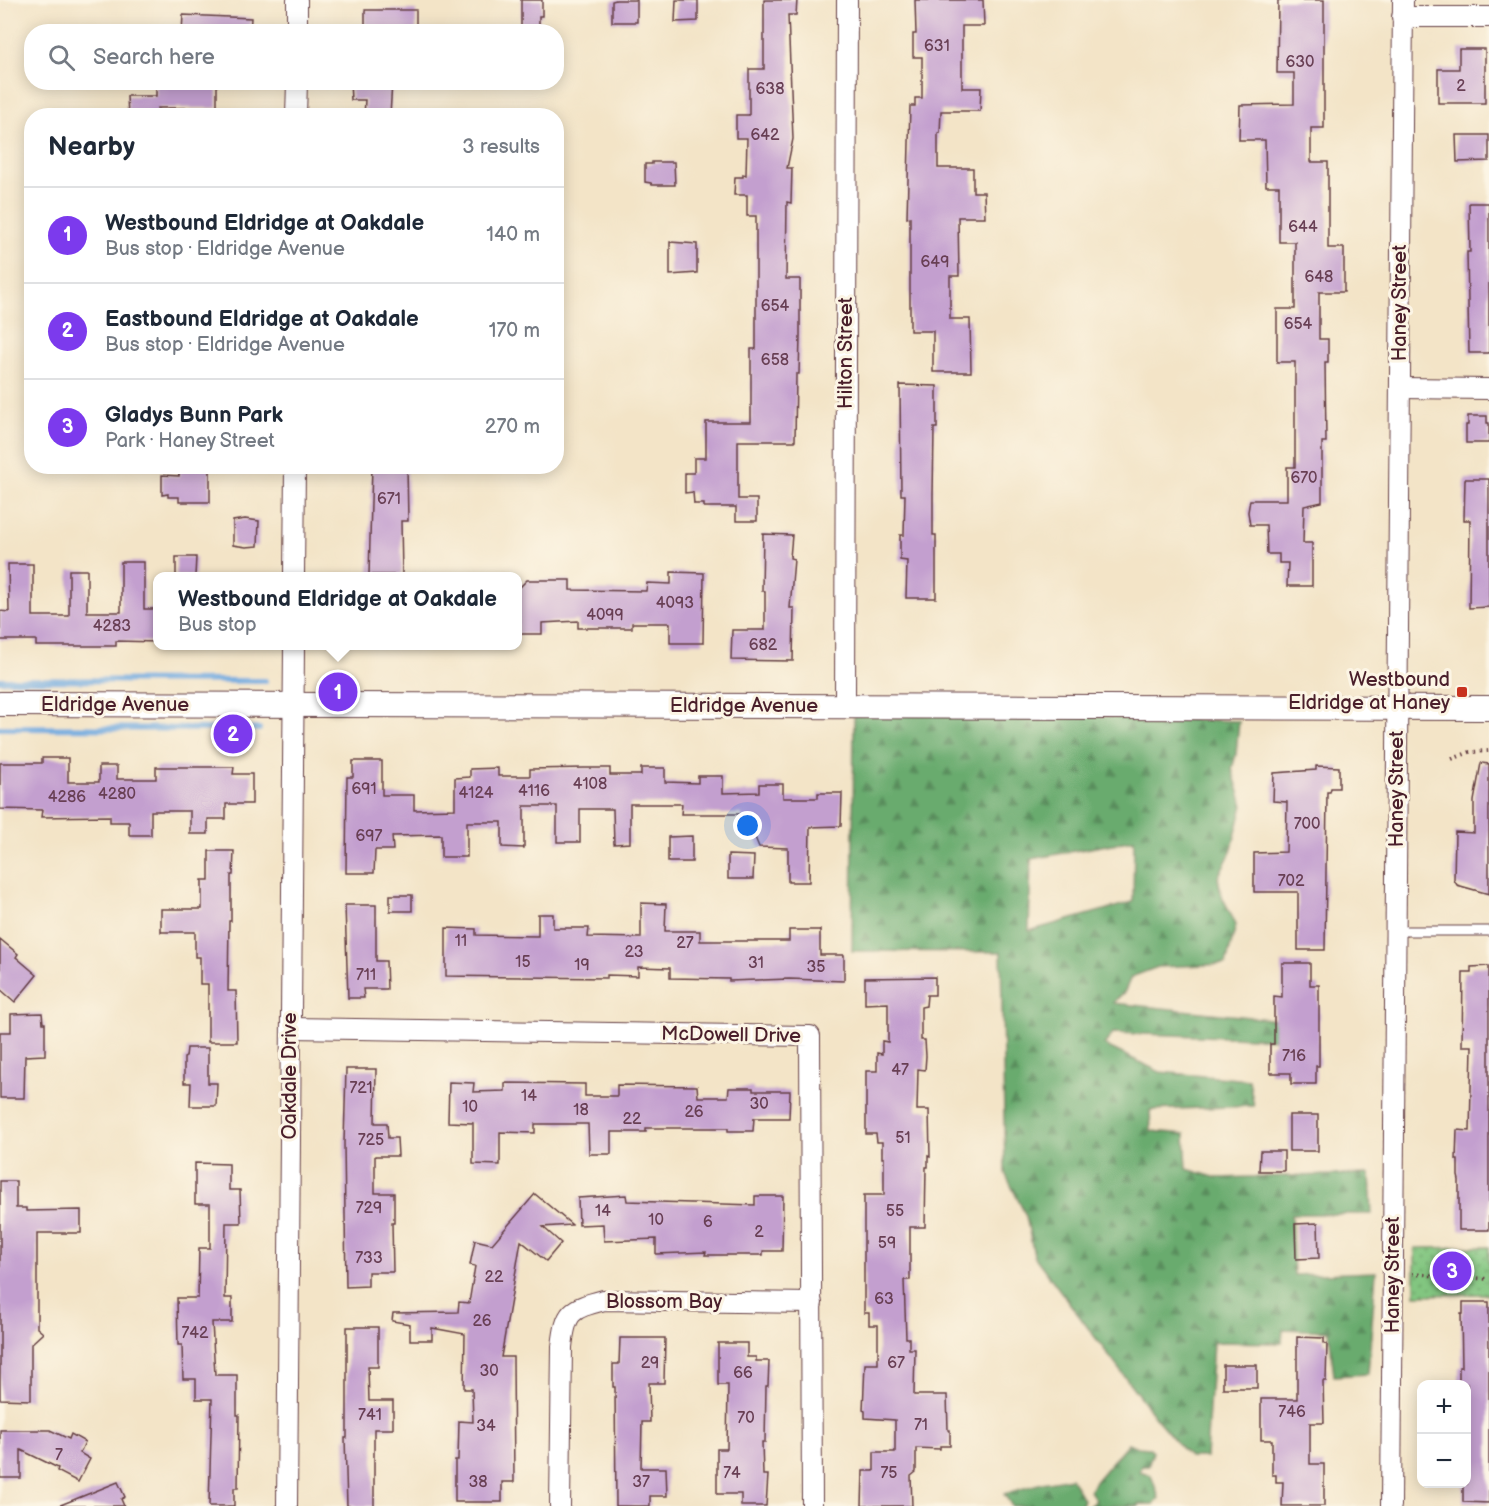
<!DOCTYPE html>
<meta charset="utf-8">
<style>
:root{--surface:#fff;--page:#f6f6f7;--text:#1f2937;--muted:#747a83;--line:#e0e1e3;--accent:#7c3aed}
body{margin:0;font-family:"Balsamiq Sans",sans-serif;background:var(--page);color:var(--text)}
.controls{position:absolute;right:18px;bottom:18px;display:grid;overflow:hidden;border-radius:12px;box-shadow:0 3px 15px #0003}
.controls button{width:54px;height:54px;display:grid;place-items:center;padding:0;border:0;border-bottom:2px solid var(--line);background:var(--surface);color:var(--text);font:30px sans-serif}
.you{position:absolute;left:748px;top:826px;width:21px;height:21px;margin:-15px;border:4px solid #fff;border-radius:50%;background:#1a73e8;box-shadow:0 0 0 9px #1a73e833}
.badge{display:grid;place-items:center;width:39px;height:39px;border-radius:50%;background:var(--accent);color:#fff;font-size:20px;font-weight:700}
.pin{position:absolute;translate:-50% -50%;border:3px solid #fff;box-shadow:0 2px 6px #0006}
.popup{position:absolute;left:153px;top:572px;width:369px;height:78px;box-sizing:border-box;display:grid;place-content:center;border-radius:12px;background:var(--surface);filter:drop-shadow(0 2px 4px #0005);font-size:20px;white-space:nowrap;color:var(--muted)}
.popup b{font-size:22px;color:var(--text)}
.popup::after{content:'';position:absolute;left:50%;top:100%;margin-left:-12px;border:12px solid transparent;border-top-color:var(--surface)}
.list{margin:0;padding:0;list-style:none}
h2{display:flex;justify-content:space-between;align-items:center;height:78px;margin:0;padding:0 24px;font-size:26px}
h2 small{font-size:20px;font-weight:400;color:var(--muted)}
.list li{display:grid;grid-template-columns:39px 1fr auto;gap:18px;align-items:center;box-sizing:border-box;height:96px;padding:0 24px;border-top:2px solid var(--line)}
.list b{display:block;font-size:22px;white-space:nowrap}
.list p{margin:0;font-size:20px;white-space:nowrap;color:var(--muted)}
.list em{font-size:20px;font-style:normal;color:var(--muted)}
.icon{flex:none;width:33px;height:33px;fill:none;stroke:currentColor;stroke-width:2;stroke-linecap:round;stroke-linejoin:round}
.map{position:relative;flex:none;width:1489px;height:1506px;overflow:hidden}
.search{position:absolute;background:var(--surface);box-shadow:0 3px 15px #0003;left:24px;top:24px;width:540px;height:66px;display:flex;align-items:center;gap:15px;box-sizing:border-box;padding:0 21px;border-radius:24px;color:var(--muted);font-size:22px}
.panel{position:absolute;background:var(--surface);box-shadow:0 3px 15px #0003;left:24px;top:108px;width:540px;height:366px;border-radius:24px}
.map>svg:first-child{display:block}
.forest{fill:url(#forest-firs);stroke:#5a654c;stroke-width:1.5;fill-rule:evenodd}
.park{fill:url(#park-dots);stroke:#667256;stroke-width:1.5}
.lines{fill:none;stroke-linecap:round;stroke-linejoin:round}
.stream{stroke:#6fa9df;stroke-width:6}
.building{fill:#c39fcf}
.service-casing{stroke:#633d42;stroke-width:11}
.minor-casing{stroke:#633d42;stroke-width:22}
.tertiary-casing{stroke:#633d42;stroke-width:26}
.path{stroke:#633d42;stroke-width:4;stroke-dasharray:1.5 4.5;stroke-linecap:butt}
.service{stroke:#fff;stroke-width:9}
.minor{stroke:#fff;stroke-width:20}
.tertiary{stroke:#fff;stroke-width:24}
.poi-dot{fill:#c8321e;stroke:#fcf5e5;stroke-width:2}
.labels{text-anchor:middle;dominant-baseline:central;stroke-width:6;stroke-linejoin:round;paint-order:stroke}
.number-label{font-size:16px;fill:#683f54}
.street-label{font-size:20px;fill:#4a1f2b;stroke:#fcf5e5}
.poi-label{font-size:20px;fill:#4a1f2b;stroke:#fcf5e5;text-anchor:end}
</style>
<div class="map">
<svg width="1489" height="1506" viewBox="0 0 1489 1506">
<defs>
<pattern id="forest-firs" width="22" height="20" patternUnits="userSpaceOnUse" patternTransform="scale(1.5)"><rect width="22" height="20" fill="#69ab6e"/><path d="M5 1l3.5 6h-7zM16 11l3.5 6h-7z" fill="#588b5b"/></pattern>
<pattern id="park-dots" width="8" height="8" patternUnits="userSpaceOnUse" patternTransform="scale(1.5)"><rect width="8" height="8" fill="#82c680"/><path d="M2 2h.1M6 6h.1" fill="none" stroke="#6ca069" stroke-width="1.8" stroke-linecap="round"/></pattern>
</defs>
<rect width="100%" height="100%" fill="#fcf5e5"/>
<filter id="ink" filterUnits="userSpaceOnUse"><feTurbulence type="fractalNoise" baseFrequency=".0167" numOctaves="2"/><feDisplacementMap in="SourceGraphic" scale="12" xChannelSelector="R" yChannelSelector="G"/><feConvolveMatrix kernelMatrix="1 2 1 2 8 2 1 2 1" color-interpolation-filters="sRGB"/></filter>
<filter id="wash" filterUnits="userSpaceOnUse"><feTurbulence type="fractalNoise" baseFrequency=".008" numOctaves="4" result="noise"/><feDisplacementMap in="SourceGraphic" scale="24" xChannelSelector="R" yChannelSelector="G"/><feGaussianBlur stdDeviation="1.35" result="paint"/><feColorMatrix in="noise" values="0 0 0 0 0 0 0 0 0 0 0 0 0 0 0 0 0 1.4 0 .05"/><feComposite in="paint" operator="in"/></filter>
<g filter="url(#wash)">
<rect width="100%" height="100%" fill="#f3e4c7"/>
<!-- forest -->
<g class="forest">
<path d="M854,709L1239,721L1236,754L1232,769L1243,805L1231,852L1218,877L1221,894L1236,925L1226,964L1158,967L1131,977L1125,991L1113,1003L1288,1021L1284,1039L1113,1033L1104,1045L1160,1072L1249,1080L1254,1106L1150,1110L1151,1131L1185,1134L1187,1169L1217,1178L1370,1174L1372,1214H1291L1294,1275L1376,1272L1368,1374L1334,1376L1329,1331L1283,1329L1282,1343L1213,1342L1206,1457H1189L1155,1417L1034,1256L1026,1216L1005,1173L1001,952L852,951ZM1134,840L1133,902L1029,931L1031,859Z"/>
<path d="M1128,1443L1137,1447L1150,1448L1153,1452L1148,1466H1142L1140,1471L1151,1475L1159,1498L1154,1504H1139V1506H1089L1096,1500L1090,1491L1094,1483Z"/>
<path d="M1071,1478L1083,1499L1081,1506H1012L1004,1494L1042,1483Z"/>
</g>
<!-- park -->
<path class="park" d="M1489,1247V1294L1415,1295V1248Z"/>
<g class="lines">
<!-- stream -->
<g class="stream">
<path d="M0,680L265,681"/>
<path d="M0,728L259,729"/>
</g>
</g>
<g id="blocks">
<!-- building -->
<g class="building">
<path d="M521,0H542V16H539V31H521Z"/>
<path d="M616,0H637V22H612V1Z"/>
<path d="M676,0H698V21L675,22Z"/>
<path d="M764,0H797L796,15H788L793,139L787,168H792L791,203L787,202L786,279H800V337L799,374H796L795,441H738V499H757V521H736V507H704V504H694L693,492L685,493V473H694V458H706V422H751V349H756V216H747V195H734L735,177H743V174L746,175L747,138H736V115H749V69H764Z"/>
<path d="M915,0H983L984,26H962V88H981L980,111H941L940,133H938V168H973V192H984L985,217H958L959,276H950V319H970L971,372H933V331H910V217L907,218L910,106H915V98H922V57H913V34H916Z"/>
<path d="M1278,0H1324V128H1311V162H1328V248H1344V292H1319V339H1328V362H1325L1326,442H1322V502L1304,506L1303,543H1312V586H1287L1288,563H1279V554H1267L1266,525H1250L1248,512L1250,500H1287V467H1295V362H1277V309H1295V242H1279V186H1266L1265,140H1239L1240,105L1294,104V73H1277Z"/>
<rect x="365" y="10" width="51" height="22"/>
<path d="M183,15L251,18L250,32H182Z"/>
<path d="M1459,49H1485V103H1438V69H1459Z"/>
<path d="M156,82H217V108H158V116H128L127,96H156Z"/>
<path d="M350,82H392L390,116H364L365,100H351Z"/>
<path d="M1456,135H1489V161L1457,162Z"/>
<path d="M652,162H674L675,185H652L651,183L645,182V164H652Z"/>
<path d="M1469,203H1489V353H1469L1467,252H1470Z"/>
<path d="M670,242L697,244V273L670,275Z"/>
<path d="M900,385L937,386V428H934L933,495V535H936V598H906L907,561L900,560V535H904L905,495H901Z"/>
<path d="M1468,416H1487V423H1489V443H1466V425H1468Z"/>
<path d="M180,466H210V502H179V497H168V494L162,495V475L179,476Z"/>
<path d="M372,466H407L408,521H401L402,575H369Z"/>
<path d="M1465,479H1489V607L1469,608L1470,520H1464Z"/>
<path d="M245,519L259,521L258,546L246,547L233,545V521Z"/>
<path d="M763,534L792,535L790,558L794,559L790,608H794L793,661L731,660L732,630H765V591H762Z"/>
<path d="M176,557H196L195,576H176Z"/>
<path d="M121,562H144V609H158V642L116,641V646H36V640H0V611L9,612L8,564H33V616H69V570H87V612H121Z"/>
<path d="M671,572L704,573L703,643H670V623H632V628H578V621L542,623V634H518V589L527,580H570V590L646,591L647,583L671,584Z"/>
<path d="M42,758H68V782H99V766H117V779H156V767H234L233,774H252V804H226V819H208V834H190V811H151V835H129V822H110V816L41,817L42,810L0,809V763H42Z"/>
<path d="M353,761H382V795H414V810L455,809V778L470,777V769L498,768V776H530V769L584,768H610V775H641V768H665V782L698,783V776H723V793L759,792V784H783V798H818V793H842L841,826L810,827L809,882H788V848L759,847L749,823H742V814H681L682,804H630V843L614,844L613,809H580V842H557V806H524V848L502,847V822H467V857H441V835L392,836L393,850H375L374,873H346L347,777H353Z"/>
<path d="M1481,763L1489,764V894L1457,885L1454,880L1455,832L1474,833V801Z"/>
<path d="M1316,766L1339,767V788H1331L1330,792H1327L1325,950H1298V892H1254V853L1286,852L1287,802L1273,801L1274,773L1316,770Z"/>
<path d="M692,836V862H668V837Z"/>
<path d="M209,851H234L233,875H231V921H229L228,991H236L237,1042H208V984H200V957H195V932H161V909H202V880H209Z"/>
<path d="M728,855L754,856L753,879H728Z"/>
<rect x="390" y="895" width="22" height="16"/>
<path d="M641,903L666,904L665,931H700V941H789V930H820V955H844V981L789,979L729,981V979L670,978V968L638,967V976L607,975V978L446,976V928L476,929V935L538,936V914H553V928H589L588,937L641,938Z"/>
<path d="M345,905H376V961H386L387,989H363L364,998H348Z"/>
<path d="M0,939L18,954L16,957L37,975L15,1002L0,989Z"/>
<path d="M1282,963H1310V985H1319V1066H1316V1084H1291V1073H1270V1044H1274V996L1282,997Z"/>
<path d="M1489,966V1230H1459V1180L1458,1176V1160H1456L1457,1130L1470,1131L1472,1046H1462L1463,972H1471V967Z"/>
<path d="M935,977V995H927L926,1006L921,1007V1040H925L926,1056L925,1070L918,1069L917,1110H929L930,1157L928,1156V1167H926L925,1227H910V1280H904L906,1338H909V1349H915L914,1395H947L948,1430H950V1446H940V1449L916,1448V1472L911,1476L912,1506H862L863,1471H874V1452H895V1420L865,1418V1411L863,1410L865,1364H878V1325H869V1313H864V1195H884V1158H882V1142H877L876,1134H866V1071H877V1053L882,1054V1041L888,1042V1003L865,1004V978Z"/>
<path d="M42,1013L43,1023H45V1055L25,1056L24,1098H0V1032H11V1014Z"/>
<path d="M187,1048H208V1083H217L216,1106H190L191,1083H184V1058L186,1057Z"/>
<path d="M346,1069H376L375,1123H387L388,1138H397L398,1156H375V1193H394V1223H392L393,1272H368V1286L346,1287L344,1143Z"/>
<path d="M449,1082L474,1083L473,1092L505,1091V1083L585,1084V1096H617V1085L697,1086L698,1097H728L729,1088H753V1091H790L789,1118H754L753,1131H728V1128H646V1132H611V1154H589L588,1124H535V1133L500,1132V1165L473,1164V1123L448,1122Z"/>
<rect x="1289" y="1115" width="29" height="36"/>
<path d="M1260,1151H1284V1171H1259Z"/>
<path d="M195,1163L229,1164V1190H240L241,1223H226L225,1298H232V1322H212L215,1375H237V1415H239L238,1488H234V1506H209L212,1399H196V1379H183L182,1345H178L177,1298H198L199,1248H210V1204H195Z"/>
<path d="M0,1181H16V1208H26V1211L81,1210V1233H37V1328L43,1333L31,1344V1400L0,1399Z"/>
<path d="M535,1194L572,1225L543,1227L561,1243L546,1261L521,1241L501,1357H513L514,1482H502V1502H455V1460H458L459,1421L473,1422L472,1389H464L465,1334L432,1328V1340H410V1324L392,1321L393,1313L458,1312L459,1302L469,1303L475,1266L470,1265L475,1240L492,1244Z"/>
<path d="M626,1195L627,1201L755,1205V1196H783L782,1251H763V1255H705L706,1252L656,1254V1239L604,1241L603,1224L579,1225L578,1198Z"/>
<path d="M1318,1223L1319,1258L1296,1259L1295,1224Z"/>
<path d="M1463,1302H1489V1503L1463,1502V1484H1467V1384H1459V1367H1462L1461,1314H1463Z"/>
<path d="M347,1327H378V1367H368L369,1401H393V1429H374V1506H347L345,1438H347Z"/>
<path d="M1297,1337L1324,1338V1343L1327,1344L1326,1381H1323L1324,1423H1310V1464H1324V1506H1282L1283,1482H1276V1475H1272V1440H1261V1399H1297Z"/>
<path d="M620,1338H665L664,1383H649L650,1422H642L641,1468H666L667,1496H650V1506H616L615,1387H613V1364H619Z"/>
<path d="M718,1343H747V1357H756V1361H769L768,1386H766L765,1442H762L763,1475H768L766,1506H741V1494H717V1449H727L728,1385H718Z"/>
<rect x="1223" y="1365" width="34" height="23"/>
<path d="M0,1430H50L69,1439L71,1434L85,1442L80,1453L90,1459L78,1482L57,1471L58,1468L21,1450V1478H0Z"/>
<path d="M118,1482L125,1497L121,1499L124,1506H58Z"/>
</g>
</g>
</g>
<g filter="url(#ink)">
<use href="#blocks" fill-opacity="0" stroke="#633d42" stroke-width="1.5"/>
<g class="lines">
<!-- service casing -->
<g class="service-casing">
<path id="service" d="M1396,931H1489"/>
</g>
<!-- minor casing -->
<g class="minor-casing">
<g id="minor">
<path d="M1402,17H1489"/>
<path d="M297,32V0"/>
<path d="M296,116L297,82"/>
<path d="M1400,388L1489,389"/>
<path d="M294,576L295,466"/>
<path d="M845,706L847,0"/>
<path d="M291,1028L810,1036L812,1506"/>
<path d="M287,1506L294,646"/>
<path d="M560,1506L562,1347C566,1311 570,1309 604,1300L812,1303"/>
<path d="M1391,1506L1403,0"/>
</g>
</g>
<!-- tertiary casing -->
<g class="tertiary-casing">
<path id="tertiary" d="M0,704L1489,708"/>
</g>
<!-- path -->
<g class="path">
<path d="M1452,759L1470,752L1489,751"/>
<path d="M1412,1274L1489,1279"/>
</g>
<!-- service -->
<use href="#service" class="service"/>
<!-- minor -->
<use href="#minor" class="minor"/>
<!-- tertiary -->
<use href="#tertiary" class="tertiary"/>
</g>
</g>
<!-- markers -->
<rect class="poi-dot" x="1456" y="686" width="12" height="12" rx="3"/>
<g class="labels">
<!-- number labels -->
<g class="number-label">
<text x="937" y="46">631</text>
<text x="1300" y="62">630</text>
<text x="1461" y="86">2</text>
<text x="770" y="89">638</text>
<text x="765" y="135">642</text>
<text x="1303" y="227">644</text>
<text x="935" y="262">649</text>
<text x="1319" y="277">648</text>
<text x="775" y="306">654</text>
<text x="1298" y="324">654</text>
<text x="775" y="360">658</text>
<text x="1304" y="478">670</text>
<text x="389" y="499">671</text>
<text x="675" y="603">4093</text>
<text x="605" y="615">4099</text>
<text x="112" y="626">4283</text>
<text x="763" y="645">682</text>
<text x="590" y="784">4108</text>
<text x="364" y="789">691</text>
<text x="534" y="791">4116</text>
<text x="476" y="793">4124</text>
<text x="117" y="794">4280</text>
<text x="67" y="797">4286</text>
<text x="1307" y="824">700</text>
<text x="369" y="836">697</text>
<text x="1291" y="881">702</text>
<text x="461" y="941">11</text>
<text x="685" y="943">27</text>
<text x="634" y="952">23</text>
<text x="523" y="962">15</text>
<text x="756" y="963">31</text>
<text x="582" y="965">19</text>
<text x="816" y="967">35</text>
<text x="366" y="975">711</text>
<text x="1294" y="1056">716</text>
<text x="900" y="1070">47</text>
<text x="361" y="1088">721</text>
<text x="529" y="1096">14</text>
<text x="759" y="1104">30</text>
<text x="470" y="1107">10</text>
<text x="581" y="1110">18</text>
<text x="694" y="1112">26</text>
<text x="632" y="1119">22</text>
<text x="903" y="1138">51</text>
<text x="371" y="1140">725</text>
<text x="369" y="1208">729</text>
<text x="603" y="1211">14</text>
<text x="895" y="1211">55</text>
<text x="656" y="1220">10</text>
<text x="708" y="1222">6</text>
<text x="759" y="1232">2</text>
<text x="887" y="1243">59</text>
<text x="369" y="1258">733</text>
<text x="494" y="1277">22</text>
<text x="884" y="1299">63</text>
<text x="482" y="1321">26</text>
<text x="195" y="1333">742</text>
<text x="650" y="1363">29</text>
<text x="896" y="1363">67</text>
<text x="489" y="1371">30</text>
<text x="743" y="1373">66</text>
<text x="1292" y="1412">746</text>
<text x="370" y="1415">741</text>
<text x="746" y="1418">70</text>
<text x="921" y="1425">71</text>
<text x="486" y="1426">34</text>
<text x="59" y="1455">7</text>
<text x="732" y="1473">74</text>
<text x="889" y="1473">75</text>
<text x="478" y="1482">38</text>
<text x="641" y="1482">37</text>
</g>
<!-- street labels -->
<g class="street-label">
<text transform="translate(1400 303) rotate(-90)">Haney Street</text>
<text transform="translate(846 353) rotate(-90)">Hilton Street</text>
<text x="115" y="705">Eldridge Avenue</text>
<text x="744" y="706">Eldridge Avenue</text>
<text transform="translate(1397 789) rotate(-90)">Haney Street</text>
<text transform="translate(731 1035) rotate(1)">McDowell Drive</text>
<text transform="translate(290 1076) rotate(-90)">Oakdale Drive</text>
<text transform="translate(1393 1275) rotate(-90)">Haney Street</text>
<text x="664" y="1302">Blossom Bay</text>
</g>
<!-- poi labels -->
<g class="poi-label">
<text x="1450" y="680">Westbound<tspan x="1450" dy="23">Eldridge at Haney</tspan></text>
</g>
</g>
</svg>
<div class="controls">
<button>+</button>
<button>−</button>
</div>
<div class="you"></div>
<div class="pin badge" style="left:338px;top:692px">1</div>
<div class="popup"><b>Westbound Eldridge at Oakdale</b>Bus stop</div>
<div class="pin badge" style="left:233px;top:734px">2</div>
<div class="pin badge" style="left:1452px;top:1271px">3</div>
<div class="search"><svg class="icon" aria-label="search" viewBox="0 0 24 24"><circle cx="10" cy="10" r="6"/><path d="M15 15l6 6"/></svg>Search here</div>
<section class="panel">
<h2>Nearby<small>3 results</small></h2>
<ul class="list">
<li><span class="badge">1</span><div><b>Westbound Eldridge at Oakdale</b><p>Bus stop · Eldridge Avenue</p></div><em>140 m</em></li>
<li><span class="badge">2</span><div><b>Eastbound Eldridge at Oakdale</b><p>Bus stop · Eldridge Avenue</p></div><em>170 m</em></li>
<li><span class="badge">3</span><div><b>Gladys Bunn Park</b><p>Park · Haney Street</p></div><em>270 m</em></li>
</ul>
</section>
</div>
